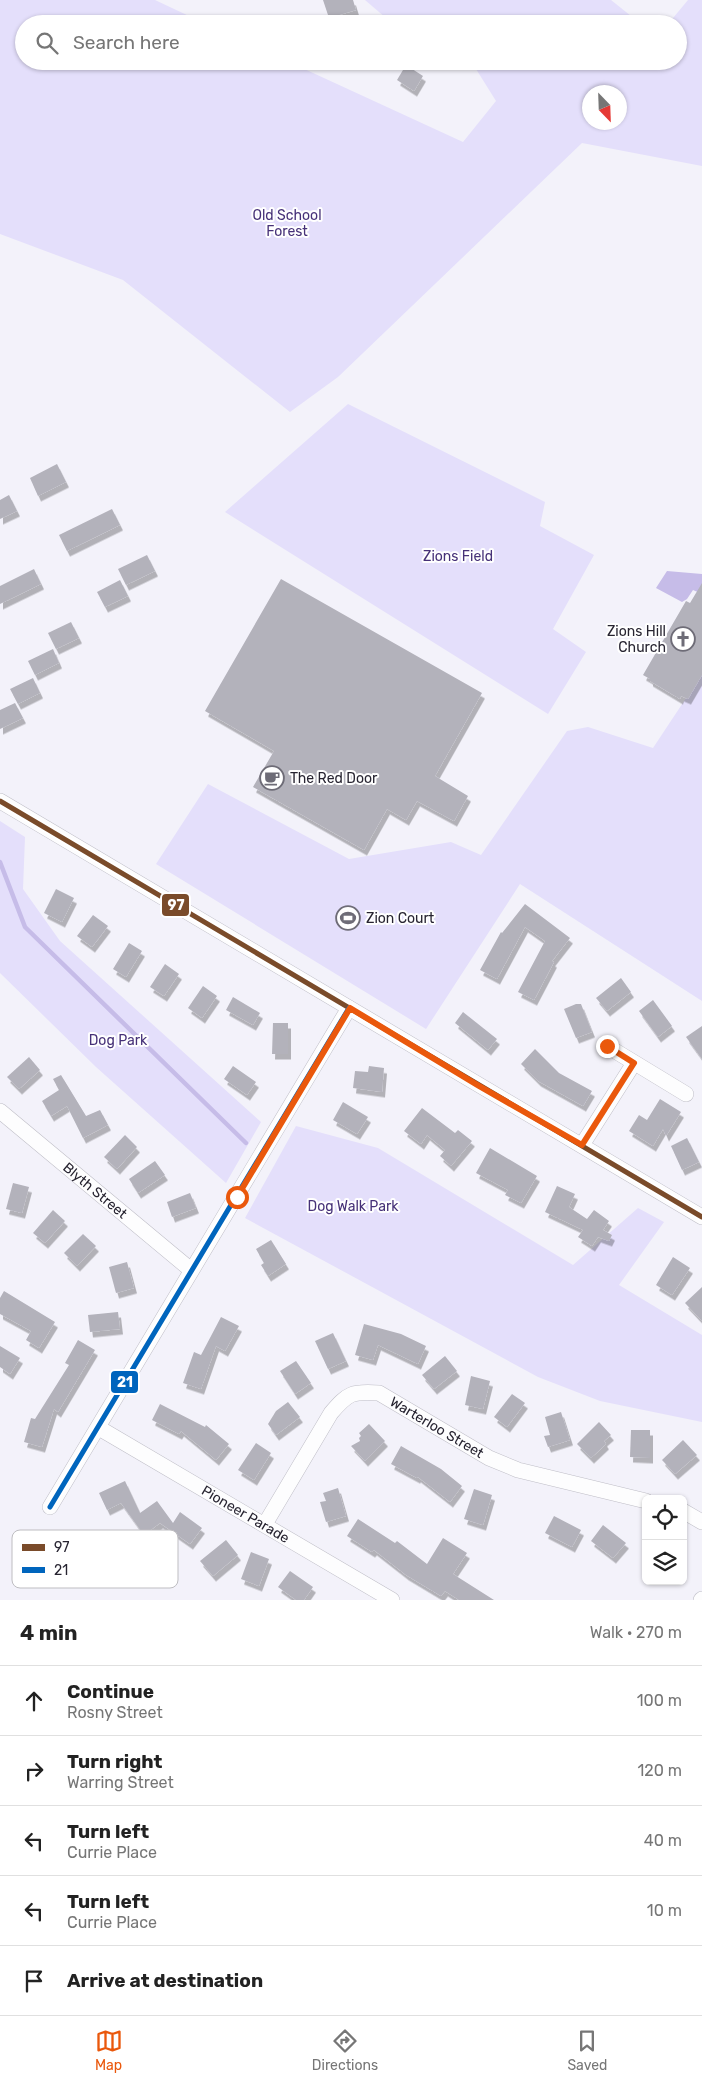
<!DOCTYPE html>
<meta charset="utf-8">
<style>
:root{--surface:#fff;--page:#f6f6f6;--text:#222;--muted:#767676;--line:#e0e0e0;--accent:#ea580c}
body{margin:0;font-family:Rubik,sans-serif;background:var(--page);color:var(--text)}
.controls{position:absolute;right:15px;bottom:15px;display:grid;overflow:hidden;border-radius:8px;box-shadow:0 1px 4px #0004}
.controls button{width:45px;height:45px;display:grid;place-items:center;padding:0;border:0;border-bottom:1px solid var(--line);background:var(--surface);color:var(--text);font:25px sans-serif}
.compass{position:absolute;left:582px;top:85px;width:45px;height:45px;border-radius:50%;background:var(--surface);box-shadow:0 1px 4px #0004;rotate:157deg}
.stop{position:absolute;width:15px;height:15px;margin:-11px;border:4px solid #ea580c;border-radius:50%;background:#fff}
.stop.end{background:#ea580c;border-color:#fff;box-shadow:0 1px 5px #0008}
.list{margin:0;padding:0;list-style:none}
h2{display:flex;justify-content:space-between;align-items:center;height:65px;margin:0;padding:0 20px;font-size:21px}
h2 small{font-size:16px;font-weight:400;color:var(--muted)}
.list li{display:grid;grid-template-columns:32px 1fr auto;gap:15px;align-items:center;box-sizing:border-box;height:70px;padding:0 20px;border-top:1px solid var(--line)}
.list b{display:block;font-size:19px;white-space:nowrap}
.list p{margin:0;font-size:16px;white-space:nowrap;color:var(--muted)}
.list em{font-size:16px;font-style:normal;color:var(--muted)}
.icon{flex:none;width:28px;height:28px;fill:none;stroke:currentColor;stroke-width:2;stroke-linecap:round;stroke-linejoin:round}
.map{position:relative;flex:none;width:702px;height:1600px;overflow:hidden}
.search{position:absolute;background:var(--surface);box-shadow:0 1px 4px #0004;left:15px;right:15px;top:15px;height:55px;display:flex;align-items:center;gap:12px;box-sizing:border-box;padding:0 18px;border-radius:28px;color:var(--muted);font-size:19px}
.sheet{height:415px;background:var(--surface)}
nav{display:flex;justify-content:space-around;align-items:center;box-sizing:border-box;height:70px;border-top:1px solid var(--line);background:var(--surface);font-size:14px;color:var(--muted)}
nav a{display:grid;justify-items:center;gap:2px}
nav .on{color:var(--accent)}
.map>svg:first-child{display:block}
.green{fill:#e4dffb;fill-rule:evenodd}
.water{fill:#c6bce8}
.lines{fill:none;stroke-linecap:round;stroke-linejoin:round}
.stream{stroke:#c6bce8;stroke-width:4.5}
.building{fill:#b3b2bb;filter:url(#shadow)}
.street-casing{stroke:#bfbec7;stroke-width:16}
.street{stroke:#fdfdfe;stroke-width:15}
.bus-1-casing{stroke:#fff;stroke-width:9}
.bus-2-casing{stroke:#fff;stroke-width:9}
.bus-1{stroke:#7a4b2a;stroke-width:5}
.bus-2{stroke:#0065bd;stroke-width:5}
.route{stroke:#ea580c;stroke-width:6}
.labels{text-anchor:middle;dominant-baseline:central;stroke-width:4;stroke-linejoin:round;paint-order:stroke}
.park-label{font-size:14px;fill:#463178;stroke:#fff}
.poi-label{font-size:14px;fill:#272431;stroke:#fff;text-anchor:start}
.street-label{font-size:14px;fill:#272431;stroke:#fff}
.key{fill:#fff;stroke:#bebdc1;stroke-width:1}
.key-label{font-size:14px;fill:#272431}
.line-badge{stroke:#fff;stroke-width:2}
.badge-label{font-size:14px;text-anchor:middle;font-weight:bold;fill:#fff}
</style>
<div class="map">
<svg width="702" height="1600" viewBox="0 0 702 1600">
<defs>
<filter id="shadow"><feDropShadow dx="3" dy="5.5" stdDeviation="0" flood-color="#0004"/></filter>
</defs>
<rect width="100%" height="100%" fill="#f3f2fa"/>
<!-- green -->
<g class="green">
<path d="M0,0H155L206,24H24V61H287L463,142L496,101L471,61H678V24H668L688,0H702V166L582,143L338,377L290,412L123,280L0,234ZM590,92H620V122H590Z"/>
<path d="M365,0H611L641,24H393Z"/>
<path d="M348,404L545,502L540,526L594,555L553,629L586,652L548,714L225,512Z"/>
<path d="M702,674V1001L520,884L426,1029L156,864L208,784L349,859L451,842L481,855L567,731L588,727L653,748Z"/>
<path d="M0,821L25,837L23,889L60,941L261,1122L226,1183L96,1067L0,973Z"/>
<path d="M296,1126L378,1148L573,1265L638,1208L664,1222L619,1285L702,1335V1422L600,1401L538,1377L245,1218Z"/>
</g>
<!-- water -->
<path class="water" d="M667,571L702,574V594L693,590L687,599L682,602L656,588Z"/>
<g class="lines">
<!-- stream -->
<path class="stream" d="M0,862L25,927L246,1143"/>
</g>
<!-- building -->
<g class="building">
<path d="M323,0H353L356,10L329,18Z"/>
<path d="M406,65L423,76L414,91L397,80Z"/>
<path d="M57,464L66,482L38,496L30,478Z"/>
<path d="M9,495L17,511L0,519V500Z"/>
<path d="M112,509L120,525L67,551L59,535Z"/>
<path d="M147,555L155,571L126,585L118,569Z"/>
<path d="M34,569L41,584L0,604V586Z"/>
<path d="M281,579L482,693L435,776L468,796L454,821L417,801L406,820L387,809L364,850L253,787L274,751L205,711Z"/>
<path d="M120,580L128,596L105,607L97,592Z"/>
<path d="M702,583V675L688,699L681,696L680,699L650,681V679L643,675L686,601L690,603Z"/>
<path d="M71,622L79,638L56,649L48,633Z"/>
<path d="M53,649L59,663L35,675L28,661Z"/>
<path d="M33,678L40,693L18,704L10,689Z"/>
<path d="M15,703L23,718L0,729V710Z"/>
<path d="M56,889L74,898L62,922L44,913Z"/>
<path d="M525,904L570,938L552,961L554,962L534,1000L518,992L545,941L525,927L497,979L480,970L501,932L502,933Z"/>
<path d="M93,915L108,926L92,947L77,936Z"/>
<path d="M129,943L142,951L126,977L113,969Z"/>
<path d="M165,964L179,974L164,996L150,987Z"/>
<path d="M621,978L631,992L607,1011L596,998Z"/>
<path d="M203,986L217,996L202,1018L188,1008Z"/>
<path d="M233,997L260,1013L253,1025L226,1010Z"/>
<path d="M653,1000L672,1026L658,1037L639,1011Z"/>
<path d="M576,1004H581L592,1032L576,1038L564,1009Z"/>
<path d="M463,1012L497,1039L488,1050L455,1023Z"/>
<path d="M273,1023H288V1054H272Z"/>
<path d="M702,1026V1059L686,1037Z"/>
<path d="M535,1049L559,1073L592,1091L583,1106L538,1081L521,1064Z"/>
<path d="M29,1057L40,1070L19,1089L7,1077Z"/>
<path d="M233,1066L256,1082L247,1095L224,1079Z"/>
<path d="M369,1066L384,1068L382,1092L353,1088L355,1071L368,1072Z"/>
<path d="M61,1075L86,1116L100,1110L108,1125L83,1138L67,1106L51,1116L42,1101L59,1090L53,1079Z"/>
<path d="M660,1099L681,1112L666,1136L663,1129L653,1146L629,1131L639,1115L647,1120Z"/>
<path d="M343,1102L368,1117L357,1134L333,1120Z"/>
<path d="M422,1108L455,1133L458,1130L472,1141L451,1166L440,1156L445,1150L427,1135L421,1144L404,1131Z"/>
<path d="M125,1135L137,1147L117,1169L104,1157Z"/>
<path d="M687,1138L699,1162L682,1170L671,1146Z"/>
<path d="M490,1148L537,1176L521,1203L505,1195L508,1190L476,1173Z"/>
<path d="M155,1161L165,1175L138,1193L129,1179Z"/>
<path d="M13,1183L29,1187L22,1213L6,1209Z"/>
<path d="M557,1186L575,1194L569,1207L587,1219L594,1210L609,1221L603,1230L612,1235L609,1241L598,1237L592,1246L578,1237L583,1230L545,1212Z"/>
<path d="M190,1193L196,1208L172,1217L167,1202Z"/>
<path d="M53,1210L65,1221L45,1243L33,1233Z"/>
<path d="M83,1234L96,1246L77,1266L64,1253Z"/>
<path d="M271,1240L286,1264L268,1276L261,1265L264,1263L256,1249Z"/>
<path d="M673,1257L690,1268L672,1295L656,1285Z"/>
<path d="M127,1262L134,1288L116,1293L109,1267Z"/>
<path d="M702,1287V1321L685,1303Z"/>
<path d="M4,1291L55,1322L39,1348L26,1340L31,1331L0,1314V1298Z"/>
<path d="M118,1312L120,1329L90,1332L88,1315Z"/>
<path d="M221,1317L239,1326L225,1351L216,1346L201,1389L183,1383L194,1352L201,1355Z"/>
<path d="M364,1324L401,1334L426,1346L418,1364L378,1345L373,1360L355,1355Z"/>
<path d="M333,1333L346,1361L328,1369L315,1341Z"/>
<path d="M78,1340L95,1350L58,1412L54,1409L42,1447L24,1442L31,1418L35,1419L69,1365L65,1363Z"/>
<path d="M0,1346L20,1358L10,1374L0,1367Z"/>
<path d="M445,1356L457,1371L434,1389L422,1375Z"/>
<path d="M296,1361L311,1383L295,1394L280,1371Z"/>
<path d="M471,1376L490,1381L483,1409L465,1405Z"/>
<path d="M512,1394L525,1403L507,1427L494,1417Z"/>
<path d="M288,1402L300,1417L276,1435L268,1424L276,1411Z"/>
<path d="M160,1404L205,1427L206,1425L229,1444L216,1460L181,1431L179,1434L152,1420Z"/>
<path d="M561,1412L570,1440L548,1447L544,1436L550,1435L545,1417Z"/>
<path d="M599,1422L611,1435L604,1441L606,1444L591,1458L577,1444Z"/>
<path d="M369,1424L385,1441L365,1461L351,1446L360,1441L359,1438L361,1436L359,1433Z"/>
<path d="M631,1430H650V1458L630,1457Z"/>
<path d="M683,1440L697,1455L675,1474L662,1460Z"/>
<path d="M256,1443L271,1453L254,1480L238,1470Z"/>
<path d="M401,1446L441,1469L462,1486L450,1502L418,1477L417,1478L391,1464Z"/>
<path d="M125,1481L140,1513L157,1501L173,1523L180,1512L202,1528L190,1544L160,1523L144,1535L121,1503L107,1510L99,1493Z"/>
<path d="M338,1488L346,1516L326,1522L320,1502L326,1501L323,1493Z"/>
<path d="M474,1489L492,1495L483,1525L464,1519Z"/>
<path d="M554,1516L581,1530L572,1547L545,1533Z"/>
<path d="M358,1519L395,1543L397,1541L427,1564L443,1538L467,1553L453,1574L494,1600H459L445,1591L441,1596L406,1575L374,1550L372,1552L347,1536Z"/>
<path d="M603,1525L626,1543L613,1558L591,1541Z"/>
<path d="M226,1540L238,1555L213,1576L200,1561Z"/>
<path d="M251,1552L269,1559L259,1586L241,1579Z"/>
<path d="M290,1571L313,1587L304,1600H296L278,1587Z"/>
</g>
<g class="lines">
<!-- street casing -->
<g class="street-casing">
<g id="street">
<path d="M0,801L702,1217"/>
<path d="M607,1046L686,1094"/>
<path id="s1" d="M0,1111L191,1270"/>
<path d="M582,1145L634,1063"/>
<path id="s2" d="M99,1428L392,1600"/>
<path d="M50,1507L349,1008"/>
<path d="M683,1511L702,1522"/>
<path id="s3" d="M265,1524L331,1413C348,1393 352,1391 379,1393L489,1458L518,1470L646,1501"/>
<path d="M701,1600L702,1599"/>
</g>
</g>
<!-- street -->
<use href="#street" class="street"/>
<!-- bus-1 casing -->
<g class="bus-1-casing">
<path id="bus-1" d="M0,801L702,1217"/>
</g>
<!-- bus-2 casing -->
<g class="bus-2-casing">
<path id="bus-2" d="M50,1507L349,1008"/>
</g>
<!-- bus-1 -->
<use href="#bus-1" class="bus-1"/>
<!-- bus-2 -->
<use href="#bus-2" class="bus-2"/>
</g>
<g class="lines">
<!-- route -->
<path class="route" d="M237,1197L350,1008L479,1086L582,1145L634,1063L607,1046"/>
</g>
<!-- icons -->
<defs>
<g id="church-ring" transform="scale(1.25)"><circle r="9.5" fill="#fff" stroke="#6e6c77" stroke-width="1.5"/><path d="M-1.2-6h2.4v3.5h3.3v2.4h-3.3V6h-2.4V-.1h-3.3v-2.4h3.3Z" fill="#6e6c77"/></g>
<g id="cafe-ring" transform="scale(1.25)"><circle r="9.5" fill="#fff" stroke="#6e6c77" stroke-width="1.5"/><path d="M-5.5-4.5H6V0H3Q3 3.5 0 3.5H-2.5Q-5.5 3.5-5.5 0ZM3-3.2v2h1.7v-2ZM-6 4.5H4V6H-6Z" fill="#6e6c77"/></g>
<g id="stadium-ring" transform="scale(1.25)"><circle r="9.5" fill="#fff" stroke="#6e6c77" stroke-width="1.5"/><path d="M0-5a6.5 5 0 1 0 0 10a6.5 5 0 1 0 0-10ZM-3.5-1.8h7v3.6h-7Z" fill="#6e6c77"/></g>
</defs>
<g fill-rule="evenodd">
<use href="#church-ring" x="683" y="639"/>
<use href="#cafe-ring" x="272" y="778"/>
<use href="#stadium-ring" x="348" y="918"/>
</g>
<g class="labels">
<!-- park labels -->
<g class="park-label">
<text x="287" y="215">Old School<tspan x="287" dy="16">Forest</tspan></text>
<text x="458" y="556">Zions Field</text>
<text x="118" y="1040">Dog Park</text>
<text x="353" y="1206">Dog Walk Park</text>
</g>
<!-- poi labels -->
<g class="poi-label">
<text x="666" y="631" text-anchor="end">Zions Hill<tspan x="666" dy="16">Church</tspan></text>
<text x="290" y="778">The Red Door</text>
<text x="366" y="918">Zion Court</text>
</g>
<!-- street labels -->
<g class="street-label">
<text stroke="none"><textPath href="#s1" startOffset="124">Blyth Street</textPath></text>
<text stroke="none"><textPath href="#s3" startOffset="252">Warterloo Street</textPath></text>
<text stroke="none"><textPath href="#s2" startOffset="170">Pioneer Parade</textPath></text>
</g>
</g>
<!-- legend -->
<rect x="12" y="1530" width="166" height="58" rx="8" class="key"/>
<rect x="22" y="1544" width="23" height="7" fill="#7a4b2a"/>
<rect x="22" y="1567" width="23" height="6" fill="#0065bd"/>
<g class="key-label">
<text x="54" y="1552">97</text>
<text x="54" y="1575">21</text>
</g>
<g class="line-badge">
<rect x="161" y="893" width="29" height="24" rx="5" fill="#7a4b2a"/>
<rect x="110" y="1370" width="29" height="24" rx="5" fill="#0065bd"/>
</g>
<g class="badge-label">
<text x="176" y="910">97</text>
<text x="125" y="1387">21</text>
</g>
</svg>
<div class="controls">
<button><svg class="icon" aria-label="locate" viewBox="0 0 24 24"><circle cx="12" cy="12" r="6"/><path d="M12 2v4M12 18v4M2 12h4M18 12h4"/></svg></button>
<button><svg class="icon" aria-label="layers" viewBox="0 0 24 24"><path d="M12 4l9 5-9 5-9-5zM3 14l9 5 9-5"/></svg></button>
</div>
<svg class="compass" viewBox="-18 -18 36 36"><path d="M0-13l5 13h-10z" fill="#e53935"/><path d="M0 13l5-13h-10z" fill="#767676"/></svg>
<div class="stop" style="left:237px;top:1197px"></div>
<div class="stop end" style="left:607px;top:1046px"></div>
<div class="search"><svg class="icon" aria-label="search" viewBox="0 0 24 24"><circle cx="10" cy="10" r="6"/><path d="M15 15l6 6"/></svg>Search here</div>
</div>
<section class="sheet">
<h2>4 min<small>Walk · 270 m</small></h2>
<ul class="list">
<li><svg class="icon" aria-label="ahead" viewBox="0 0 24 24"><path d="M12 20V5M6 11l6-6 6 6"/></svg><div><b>Continue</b><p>Rosny Street</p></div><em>100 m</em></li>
<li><svg class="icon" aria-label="right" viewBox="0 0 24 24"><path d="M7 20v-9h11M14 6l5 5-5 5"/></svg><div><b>Turn right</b><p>Warring Street</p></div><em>120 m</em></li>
<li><svg class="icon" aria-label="left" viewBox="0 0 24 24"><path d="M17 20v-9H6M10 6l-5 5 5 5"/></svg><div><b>Turn left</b><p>Currie Place</p></div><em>40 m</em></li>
<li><svg class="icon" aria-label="left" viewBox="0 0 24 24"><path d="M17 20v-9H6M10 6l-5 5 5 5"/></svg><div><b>Turn left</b><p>Currie Place</p></div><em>10 m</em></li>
<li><svg class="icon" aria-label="arrive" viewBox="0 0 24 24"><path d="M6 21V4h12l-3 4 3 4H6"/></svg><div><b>Arrive at destination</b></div></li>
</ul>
</section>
<nav>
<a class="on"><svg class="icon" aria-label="map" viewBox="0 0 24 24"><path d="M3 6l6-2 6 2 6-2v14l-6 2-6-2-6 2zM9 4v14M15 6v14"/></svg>Map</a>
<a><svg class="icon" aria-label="directions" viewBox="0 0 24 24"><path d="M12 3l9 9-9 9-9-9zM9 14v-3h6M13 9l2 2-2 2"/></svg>Directions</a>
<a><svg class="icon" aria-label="saved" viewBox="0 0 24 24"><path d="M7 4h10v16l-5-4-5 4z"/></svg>Saved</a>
</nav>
